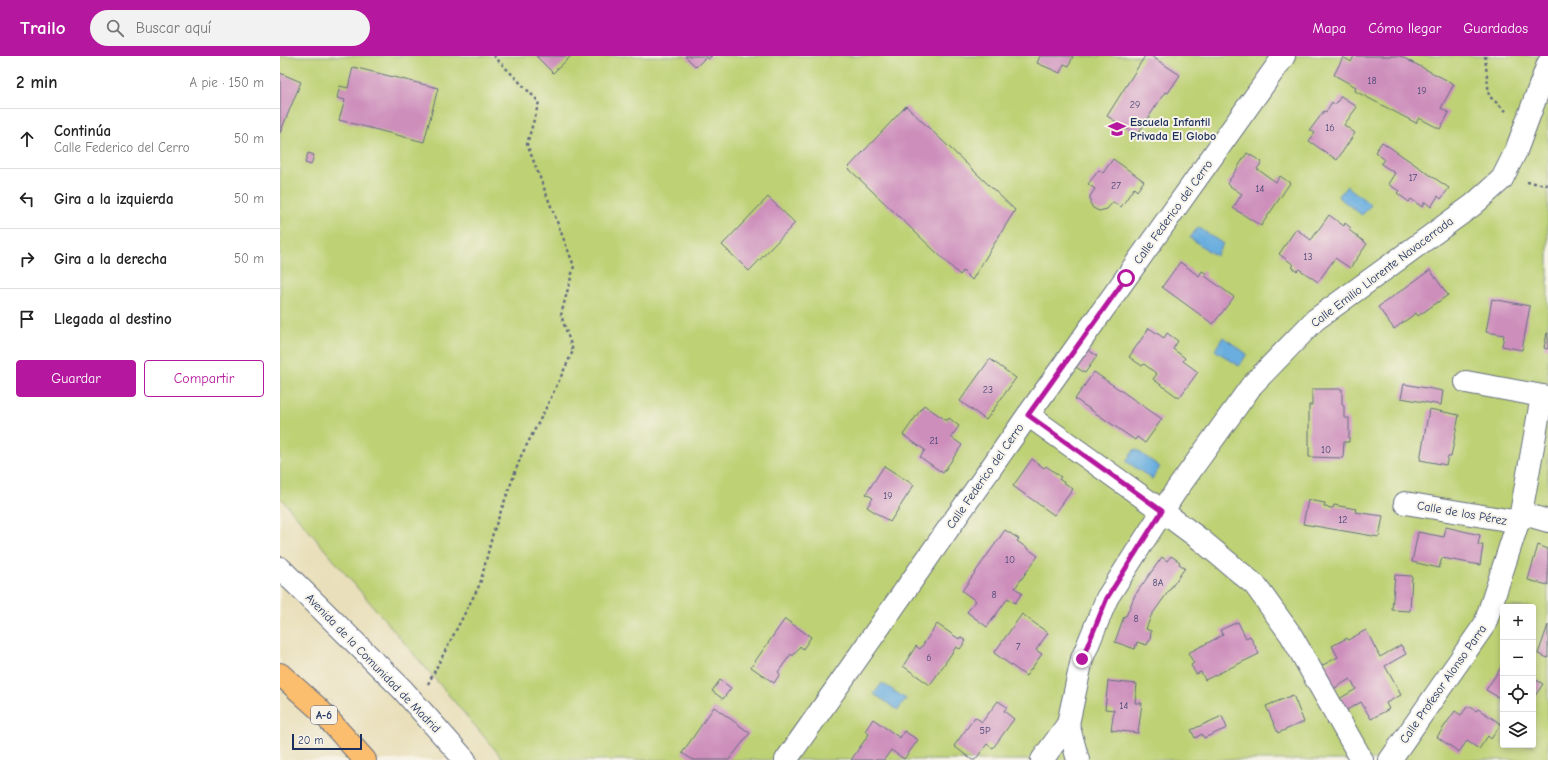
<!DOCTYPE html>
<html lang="es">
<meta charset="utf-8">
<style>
:root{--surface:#fff;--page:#f2f2f2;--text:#222;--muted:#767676;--line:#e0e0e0;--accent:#b5179e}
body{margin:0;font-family:"Comic Neue",sans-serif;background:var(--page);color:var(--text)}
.controls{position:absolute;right:12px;bottom:12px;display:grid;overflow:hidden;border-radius:4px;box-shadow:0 2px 6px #0003}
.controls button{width:36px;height:36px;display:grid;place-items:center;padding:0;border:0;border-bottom:1px solid var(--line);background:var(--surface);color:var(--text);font:20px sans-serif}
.scale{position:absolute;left:12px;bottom:10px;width:70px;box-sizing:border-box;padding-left:4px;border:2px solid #1b2f5e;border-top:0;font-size:11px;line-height:14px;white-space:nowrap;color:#1b2f5e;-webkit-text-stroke:3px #f7f3e8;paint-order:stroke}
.stop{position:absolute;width:12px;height:12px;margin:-9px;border:3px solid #b5179e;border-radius:50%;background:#fff}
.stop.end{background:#b5179e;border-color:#fff;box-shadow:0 1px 4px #0008}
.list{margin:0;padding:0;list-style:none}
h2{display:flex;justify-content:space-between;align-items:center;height:52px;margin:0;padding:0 16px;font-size:17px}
h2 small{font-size:13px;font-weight:400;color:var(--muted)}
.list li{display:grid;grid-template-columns:26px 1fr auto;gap:12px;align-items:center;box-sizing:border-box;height:60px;padding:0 16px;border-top:1px solid var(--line)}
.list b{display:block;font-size:15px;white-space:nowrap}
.list p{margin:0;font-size:13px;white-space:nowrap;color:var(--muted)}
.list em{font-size:13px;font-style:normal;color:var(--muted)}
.actions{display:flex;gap:8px;padding:12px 16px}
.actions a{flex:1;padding:9px 0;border:1px solid var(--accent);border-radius:4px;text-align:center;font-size:14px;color:var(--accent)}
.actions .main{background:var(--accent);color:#fff}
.icon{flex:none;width:22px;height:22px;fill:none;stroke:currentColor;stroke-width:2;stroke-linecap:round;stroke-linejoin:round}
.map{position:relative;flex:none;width:1268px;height:704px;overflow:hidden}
header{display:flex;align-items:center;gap:24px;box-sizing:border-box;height:56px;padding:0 20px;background:var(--accent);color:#fff}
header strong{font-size:19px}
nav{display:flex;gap:22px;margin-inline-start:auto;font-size:14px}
.search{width:280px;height:36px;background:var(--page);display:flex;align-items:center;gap:10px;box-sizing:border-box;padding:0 14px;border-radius:22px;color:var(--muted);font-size:15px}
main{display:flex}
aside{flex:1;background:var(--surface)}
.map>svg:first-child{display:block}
.green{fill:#bed175;stroke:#6c806a;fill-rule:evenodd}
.water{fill:#6aaedf;stroke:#426e9e}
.building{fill:#cd8ebc}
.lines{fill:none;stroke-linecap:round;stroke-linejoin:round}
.street-casing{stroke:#636d7e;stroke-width:24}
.highway-casing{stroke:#636d7e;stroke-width:24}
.path{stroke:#636d7e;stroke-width:2.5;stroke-dasharray:3 3;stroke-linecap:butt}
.street{stroke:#fff;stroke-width:22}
.highway{stroke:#fbbd6e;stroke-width:22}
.route{stroke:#b5179e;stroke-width:5}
.labels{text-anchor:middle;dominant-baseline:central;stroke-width:4;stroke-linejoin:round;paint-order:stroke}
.number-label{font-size:10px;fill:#484776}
.shield{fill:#f7f3e8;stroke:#5d6a87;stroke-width:1}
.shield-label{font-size:11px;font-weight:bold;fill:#1b2f5e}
.poi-label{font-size:12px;font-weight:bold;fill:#1b2f5e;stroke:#f7f3e8;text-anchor:start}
.street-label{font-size:12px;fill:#1b2f5e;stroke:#f7f3e8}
</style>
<header>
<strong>Trailo</strong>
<div class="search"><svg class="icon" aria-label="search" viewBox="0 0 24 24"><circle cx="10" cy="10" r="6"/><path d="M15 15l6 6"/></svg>Buscar aquí</div>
<nav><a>Mapa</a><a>Cómo llegar</a><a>Guardados</a></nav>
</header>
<main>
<aside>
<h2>2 min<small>A pie · 150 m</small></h2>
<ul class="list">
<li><svg class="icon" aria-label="ahead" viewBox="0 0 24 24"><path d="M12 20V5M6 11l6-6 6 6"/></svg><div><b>Continúa</b><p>Calle Federico del Cerro</p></div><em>50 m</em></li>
<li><svg class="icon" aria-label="left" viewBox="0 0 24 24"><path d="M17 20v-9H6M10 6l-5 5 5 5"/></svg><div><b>Gira a la izquierda</b></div><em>50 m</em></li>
<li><svg class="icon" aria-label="right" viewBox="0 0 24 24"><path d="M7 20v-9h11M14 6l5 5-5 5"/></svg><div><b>Gira a la derecha</b></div><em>50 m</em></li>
<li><svg class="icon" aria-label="arrive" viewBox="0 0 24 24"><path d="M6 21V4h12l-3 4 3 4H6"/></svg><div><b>Llegada al destino</b></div></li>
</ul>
<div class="actions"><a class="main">Guardar</a><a>Compartir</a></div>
</aside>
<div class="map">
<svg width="1268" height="704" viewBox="0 0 1268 704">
<rect width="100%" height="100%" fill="#f7f3e8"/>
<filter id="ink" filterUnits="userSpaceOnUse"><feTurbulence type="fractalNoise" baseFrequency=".025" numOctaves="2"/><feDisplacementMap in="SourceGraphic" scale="8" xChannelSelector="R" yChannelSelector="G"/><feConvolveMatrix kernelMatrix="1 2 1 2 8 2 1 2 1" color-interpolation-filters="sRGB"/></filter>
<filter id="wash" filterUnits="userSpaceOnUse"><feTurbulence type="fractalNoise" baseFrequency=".012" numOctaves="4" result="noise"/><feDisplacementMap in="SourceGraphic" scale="16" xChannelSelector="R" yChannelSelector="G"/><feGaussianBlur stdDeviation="0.9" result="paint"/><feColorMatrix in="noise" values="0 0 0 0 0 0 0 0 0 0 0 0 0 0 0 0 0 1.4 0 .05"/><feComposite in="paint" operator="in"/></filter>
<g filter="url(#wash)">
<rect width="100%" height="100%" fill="#e9dfba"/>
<!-- green -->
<path class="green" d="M0,0H1268V704H224L0,441ZM1223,551H1253V689H1223Z"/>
<!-- water -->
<g class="water">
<path d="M1067,130L1091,149L1082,159L1058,141Z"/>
<path d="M918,171L943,188L936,200L910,182Z"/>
<path d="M943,281L967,298L959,310L935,294Z"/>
<path d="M855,393L880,411L872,423L846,405Z"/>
<path d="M602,627L626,643L618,654L594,638Z"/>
</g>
<g id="blocks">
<!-- building -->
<g class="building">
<path d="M256,0H291L273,17Z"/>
<path d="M405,0H432L428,3L426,1L416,11Z"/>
<path d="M760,0H793L789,10L784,8L780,17L757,7Z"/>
<path d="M865,0H871L900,19L888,37L885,36L857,79L827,60Z"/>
<path d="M1074,0H1120L1174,28L1161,52L1169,57L1160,73L1139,62L1136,67L1075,35L1076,31L1054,19L1063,1L1071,6Z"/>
<path d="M73,11L158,32L144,86L59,64L65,44L57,42L60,30L68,32Z"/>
<path d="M0,17L21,26L0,77Z"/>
<path d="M1061,40L1077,51L1064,69L1075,77L1057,104L1029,85L1035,77L1030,74L1044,55L1046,56L1052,46L1055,49Z"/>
<path d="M626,50L735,154L692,224L683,215L680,219L568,112Z"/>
<path d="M1102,86L1169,132L1161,143L1158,140L1151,151L1145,146L1142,151L1131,143L1129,146L1117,137L1119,135L1108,128L1115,117L1101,108L1104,103L1095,96Z"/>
<path d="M28,97L34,99L31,109L25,107Z"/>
<path d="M967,97L982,106L977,113L996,126L1000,120L1010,127L981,170L953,152L962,138L947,128Z"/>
<path d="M833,103L864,125L857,135L854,132L841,151L833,146L827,153L819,155L813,152L810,147V140L815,133L808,128L819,114L823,117Z"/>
<path d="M488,141L515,167L469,215L442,189Z"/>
<path d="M1049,159L1064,170L1065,167L1071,172L1069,174L1087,188L1070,212L1055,202L1038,226L1019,213L1017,215L1012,211L1014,209L999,198L1016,173L1031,184Z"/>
<path d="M900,206L919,220L922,215L927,218L925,220L954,241L933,268L882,231Z"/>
<path d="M1150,214L1168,239L1138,260L1136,257L1114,273L1098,251Z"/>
<path d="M1212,243L1250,250L1242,294L1222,290L1224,279L1206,276Z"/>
<path d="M869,272L884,282L887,277L898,285L893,293L905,302L903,305L918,316L899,342L873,323L877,318L864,308L862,310L849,301Z"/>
<path d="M1267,277H1268V293L1264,292Z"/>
<path d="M808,294L817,300L805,317L796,311Z"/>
<path d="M710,303L736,322L706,364L680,345Z"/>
<path d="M814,316L882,363L865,387L857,381L855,384L795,343Z"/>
<path d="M1124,328L1163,335L1161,349L1121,342Z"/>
<path d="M1032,333H1062V349L1064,350V362H1069V386H1064L1063,402L1029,401V349H1032Z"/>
<path d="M644,349L667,365L669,362L679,370L671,381L682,389L663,417L640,401L645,394L623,379Z"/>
<path d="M1149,353L1179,359L1171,401H1168L1166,409L1140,404Z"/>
<path d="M752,403L764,412L766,410L781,421L779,423L793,433L774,459L733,430Z"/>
<path d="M604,410L634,429L610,466L587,451L593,442L586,438Z"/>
<path d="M1028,444L1045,447L1044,451L1053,452L1054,449L1076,453L1075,456L1103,460L1099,481L1023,468Z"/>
<path d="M1166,471L1200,479L1198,489H1203L1200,509L1162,502L1159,512L1132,506L1138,476L1164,481Z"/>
<path d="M725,474L739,483L737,485L758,500L735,532L742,537L735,547L728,542L707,571L687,556L696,545L682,535Z"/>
<path d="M1258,489L1268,493V529L1248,524Z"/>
<path d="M891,500L900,506L899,508L905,512L871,560L866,573L871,575L870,585L868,586L867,589L857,586L855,593L835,586L844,560H846L855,539L882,501L887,505Z"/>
<path d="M1115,519L1132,520L1130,555L1112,554Z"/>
<path d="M742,558L768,577L756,594L762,598L746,620L714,597Z"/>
<path d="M505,563L531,581L523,593L520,590L513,600L511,598L498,616L500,618L494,627L471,611Z"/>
<path d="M958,566L966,582L970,580L979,598L925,624L921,616L916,618L911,609L914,607L908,597L943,579L940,574Z"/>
<path d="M657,568L679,583L680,581L686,585L680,593L676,591L650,629L623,610L636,590L640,593Z"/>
<path d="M1268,569V602L1258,598Z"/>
<path d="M1086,574L1100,601L1121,589L1126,598L1105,610L1121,639L1106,647L1109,653L1091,663L1081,646L1065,655L1059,643L1076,633L1070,623L1053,633L1041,610L1058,601L1052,590L1067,582L1068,584Z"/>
<path d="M1223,608V644L1206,634Z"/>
<path d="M1253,622L1263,628L1253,643Z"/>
<path d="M440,624L451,632L443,643L432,635Z"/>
<path d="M828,625L857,628L855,647H862L858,677L831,674L834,654L825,653Z"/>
<path d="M1013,639L1024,666L998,677L986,650Z"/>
<path d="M718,645L727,651L724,655L734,663L713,692L707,688L695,704H692L674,690L695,661L702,666Z"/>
<path d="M434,651L470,677L449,704H413L402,697Z"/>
<path d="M1187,651H1191L1196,655L1198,653L1221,668L1211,683L1208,680L1199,693L1187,685L1179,696L1157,681L1175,655L1181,659Z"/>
<path d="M942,660L947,672L924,682L922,678L915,682L911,674Z"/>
<path d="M593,663L620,682L624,675L638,684L624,703L611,694L604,704H571L589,678L585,675Z"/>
</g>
</g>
</g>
<g filter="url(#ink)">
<use href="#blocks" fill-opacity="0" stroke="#636d7e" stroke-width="1"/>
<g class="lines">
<!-- street casing -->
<g class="street-casing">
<g id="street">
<path d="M1186,326L1268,341"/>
<path d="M748,359L882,455L921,484L975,529L1011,579L1082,704"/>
<path d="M1125,447L1239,466"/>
<path d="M1241,457L1268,465"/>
<path d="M0,512L122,633L185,704"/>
<path d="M788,668L798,704"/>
<path d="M506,704L748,359L1004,0"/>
<path d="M762,704L788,668L802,603L827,542L895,436L972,329L1035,264L1193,149L1222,123L1236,95L1268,8"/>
<path d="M1110,704L1205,568L1241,457L1262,340"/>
</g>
</g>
<!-- highway casing -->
<g class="highway-casing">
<path id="highway" d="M0,618L39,653L85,704"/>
</g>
<!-- path -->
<g class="path">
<path d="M1205,0L1209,40L1227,56"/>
<path d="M1247,126L1268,129"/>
<path d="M148,628L200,528L213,477L241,400L265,354L293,295L281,259L294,210L247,88L259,46L214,0"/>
</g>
<!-- street -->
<use href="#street" class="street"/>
<!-- highway -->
<use href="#highway" class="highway"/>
</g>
</g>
<g class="lines" filter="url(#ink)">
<!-- route -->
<path class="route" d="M802,603L827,542L882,455L748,359L846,222"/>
</g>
<!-- icons -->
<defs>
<g id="school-bare" transform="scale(1.38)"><path d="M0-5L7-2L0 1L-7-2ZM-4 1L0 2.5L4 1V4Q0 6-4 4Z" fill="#b5179e" stroke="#f7f3e8" stroke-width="2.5" paint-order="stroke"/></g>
</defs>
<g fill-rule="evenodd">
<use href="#school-bare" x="837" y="73"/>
</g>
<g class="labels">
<!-- number labels -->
<g class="number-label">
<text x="1092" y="25">18</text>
<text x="1142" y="35">19</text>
<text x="855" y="49">29</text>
<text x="1050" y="72">16</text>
<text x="1133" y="122">17</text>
<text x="836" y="130">27</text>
<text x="980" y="133">14</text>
<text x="1028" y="201">13</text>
<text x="708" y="334">23</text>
<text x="654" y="385">21</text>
<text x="1046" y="394">10</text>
<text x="608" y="440">19</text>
<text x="1063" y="464">12</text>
<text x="730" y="504">10</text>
<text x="878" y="527">8A</text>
<text x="714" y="539">8</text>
<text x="856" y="563">8</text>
<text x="738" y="591">7</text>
<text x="649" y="602">6</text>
<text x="844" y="650">14</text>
<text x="705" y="675">5P</text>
</g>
<!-- shield labels -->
<rect class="shield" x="31" y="650" width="26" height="18" rx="3"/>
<g class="shield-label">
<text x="44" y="659">A-6</text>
</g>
<!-- poi labels -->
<g class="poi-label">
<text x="850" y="66">Escuela Infantil<tspan x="850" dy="14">Privada El Globo</tspan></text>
</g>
<!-- street labels -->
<g class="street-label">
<text transform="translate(893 156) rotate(-54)">Calle Federico del Cerro</text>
<text transform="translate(1102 216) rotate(-37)">Calle Emilio Llorente Navacerrada</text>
<text transform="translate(705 420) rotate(-55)">Calle Federico del Cerro</text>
<text transform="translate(1182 457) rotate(10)">Calle de los Pérez</text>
<text transform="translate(93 607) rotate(46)">Avenida de la Comunidad de Madrid</text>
<text transform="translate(1163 628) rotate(-55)">Calle Profesor Alonso Parra</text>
</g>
</g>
</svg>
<div class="controls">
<button>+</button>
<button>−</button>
<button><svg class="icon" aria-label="locate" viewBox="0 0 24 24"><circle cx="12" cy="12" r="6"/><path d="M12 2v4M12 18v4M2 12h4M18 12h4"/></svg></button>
<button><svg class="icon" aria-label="layers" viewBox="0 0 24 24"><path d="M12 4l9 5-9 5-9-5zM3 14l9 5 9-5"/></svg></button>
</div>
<div class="scale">20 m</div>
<div class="stop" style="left:846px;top:222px"></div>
<div class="stop end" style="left:802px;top:603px"></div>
</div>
</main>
